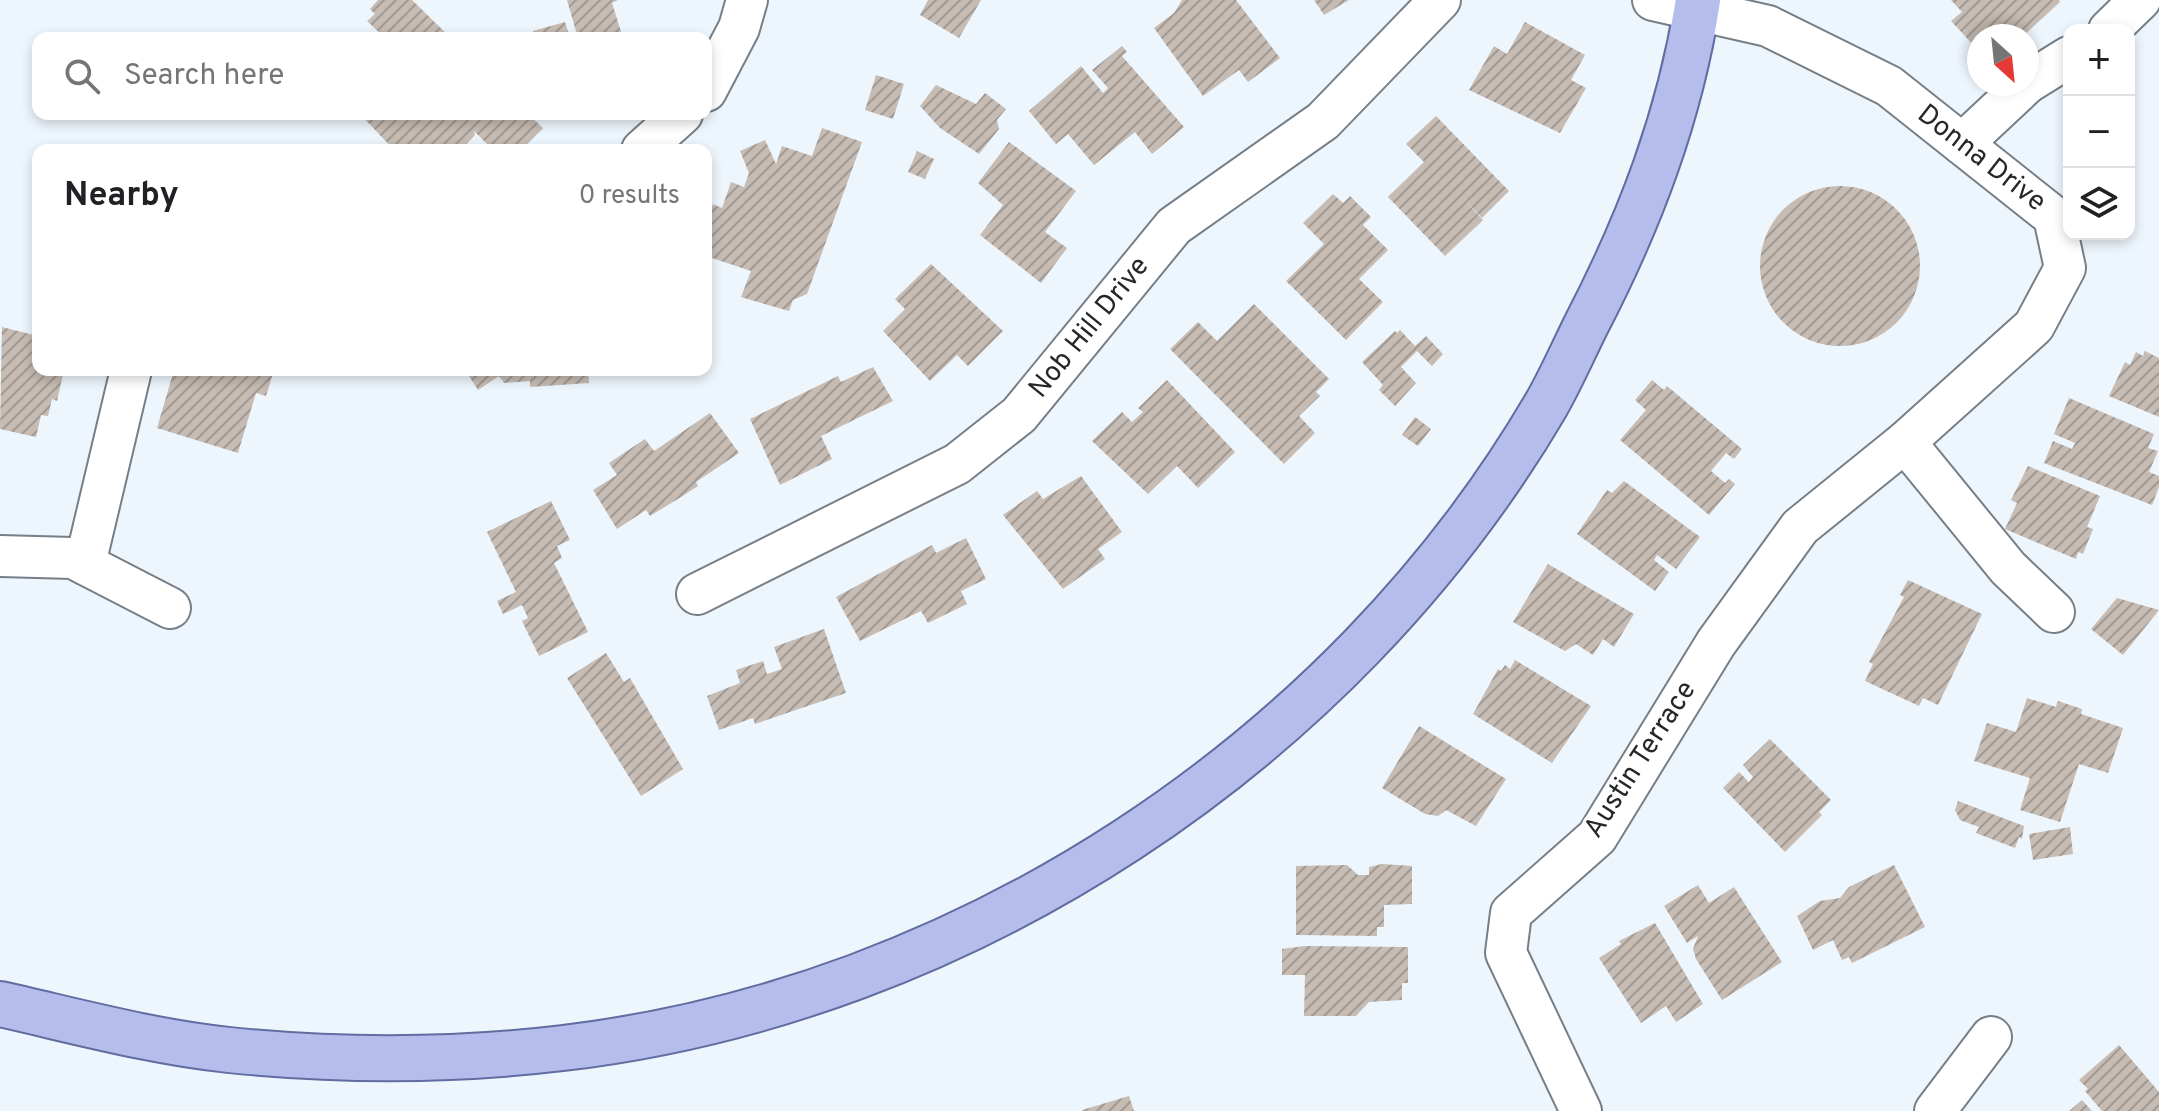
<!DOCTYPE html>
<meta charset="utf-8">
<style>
:root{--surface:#fff;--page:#f2f2f2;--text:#202124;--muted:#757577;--line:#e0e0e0}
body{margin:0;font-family:Overpass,sans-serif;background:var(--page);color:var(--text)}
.controls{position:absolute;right:24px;top:24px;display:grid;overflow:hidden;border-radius:16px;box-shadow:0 4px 12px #0003}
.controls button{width:72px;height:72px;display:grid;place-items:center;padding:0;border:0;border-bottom:2px solid var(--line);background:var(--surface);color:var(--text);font:40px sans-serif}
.compass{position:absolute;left:1967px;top:24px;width:72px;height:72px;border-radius:50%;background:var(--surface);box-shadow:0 4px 12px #0003;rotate:153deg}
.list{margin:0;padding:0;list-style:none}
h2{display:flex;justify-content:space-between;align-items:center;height:104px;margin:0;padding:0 32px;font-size:34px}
h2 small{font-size:26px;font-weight:400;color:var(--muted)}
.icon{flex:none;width:44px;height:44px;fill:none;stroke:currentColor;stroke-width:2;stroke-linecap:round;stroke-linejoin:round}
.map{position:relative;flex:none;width:2159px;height:1111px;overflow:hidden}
.search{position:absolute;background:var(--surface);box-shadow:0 4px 12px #0003;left:32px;top:32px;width:680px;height:88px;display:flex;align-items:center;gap:20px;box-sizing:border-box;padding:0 28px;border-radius:16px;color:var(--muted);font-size:30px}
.panel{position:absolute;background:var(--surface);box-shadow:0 4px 12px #0003;left:32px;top:144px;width:680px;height:232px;border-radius:16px}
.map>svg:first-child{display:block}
.building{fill:url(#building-hatch)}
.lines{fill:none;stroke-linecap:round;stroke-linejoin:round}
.minor-casing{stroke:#767f87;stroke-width:44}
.major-casing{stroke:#616ca0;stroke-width:48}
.minor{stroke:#fff;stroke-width:40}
.major{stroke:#b4bdec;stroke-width:44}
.labels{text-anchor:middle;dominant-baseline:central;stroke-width:6;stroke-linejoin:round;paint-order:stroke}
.street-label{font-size:28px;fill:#24282b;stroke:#fff}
</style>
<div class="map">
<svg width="2159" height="1111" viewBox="0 0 2159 1111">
<defs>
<pattern id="building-hatch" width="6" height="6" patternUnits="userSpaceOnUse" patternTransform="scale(2)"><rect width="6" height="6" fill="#c6bcb4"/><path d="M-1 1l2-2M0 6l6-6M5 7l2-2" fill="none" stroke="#a19993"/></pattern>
</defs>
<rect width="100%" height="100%" fill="#eef6fd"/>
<!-- building -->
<g class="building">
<path d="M378,0H412L451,38H385L367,21L375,14L370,9Z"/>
<path d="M567,0H618L612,3L623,38H578Z"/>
<path d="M928,0H981L959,38L920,15Z"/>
<path d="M1182,0H1236L1280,58L1248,82L1239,70L1203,96L1154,28L1174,13Z"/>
<path d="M1314,0H1349L1324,15Z"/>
<path d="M1951,0H2059L2060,2L2023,36H1979L1977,49L1951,21L1962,12Z"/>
<path d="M565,22L570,38H535L533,31Z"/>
<path d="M1525,22L1585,55L1571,80L1586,88L1560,133L1469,90L1494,46L1507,54Z"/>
<path d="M1122,46L1127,52L1122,56L1184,127L1152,154L1135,132L1094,165L1068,134L1056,144L1029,111L1081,66L1103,93L1108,88L1092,70Z"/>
<path d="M876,75L904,84L893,119L865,110Z"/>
<path d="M936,85L976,104L985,93L1006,109L997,120L999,129L979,154L940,128L920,106Z"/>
<path d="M360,114H528L543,128L521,150H493L474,131L475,135L461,150L451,144L445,150H394Z"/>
<path d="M1436,116L1509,191L1482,218L1461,196L1483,220L1445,256L1388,197L1424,162L1406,144Z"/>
<path d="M822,128L862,142L807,294L793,300L789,311L741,297L751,271L706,256V224L713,204L722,208L731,182L744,187L749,173L740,151L765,140L776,164L782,146L812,156Z"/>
<path d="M1009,142L1076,191L1045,232L1067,248L1041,283L980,235L1003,205L978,183Z"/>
<path d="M917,151L934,159L925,179L908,172Z"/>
<circle cx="1840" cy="266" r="80"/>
<path d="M1333,194L1343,203L1350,196L1371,217L1363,225L1388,250L1359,279L1383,302L1346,340L1286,281L1324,244L1303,223Z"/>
<path d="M931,264L1003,331L968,366L957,355L930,381L883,331L905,309L895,299Z"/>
<path d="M1254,304L1329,379L1316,392L1320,396L1299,416L1315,433L1284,464L1170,349L1198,322L1217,341Z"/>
<path d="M2,327L38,336V370H64L57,401L52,399L48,416L41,415L36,437L0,429Z"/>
<path d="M1400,330L1415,346L1426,336L1443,354L1432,366L1417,351L1401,367L1416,383L1395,406L1379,390L1383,385L1362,362L1395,331L1397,333Z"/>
<path d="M2145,351L2159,358V417L2109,396L2125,362L2130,365L2136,352L2143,356Z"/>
<path d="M873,367L893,401L821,436L832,459L780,485L750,419L838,376L841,382Z"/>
<path d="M174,370H274L266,396L256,393L238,453L157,428Z"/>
<path d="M465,370H588L589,383L530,387V381L504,383L499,376L478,390Z"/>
<path d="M1167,380L1235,452L1198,488L1177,466L1148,494L1092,441L1122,412L1132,422L1143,412L1138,408Z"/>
<path d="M1652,380L1664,390L1667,386L1742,449L1734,459L1726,453L1711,471L1725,483L1729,479L1735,484L1709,515L1620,440L1646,410L1635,400Z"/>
<path d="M2069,398L2154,434L2148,448L2158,451L2149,472L2159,476V487L2152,505L2044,463L2053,441L2072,449L2075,443L2054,434Z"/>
<path d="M710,413L739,453L696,482L698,486L681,497L650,516L646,510L617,529L593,490L617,475L609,463L645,439L654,451Z"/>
<path d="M1415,417L1431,429L1418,446L1402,435Z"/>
<path d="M2028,466L2100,496L2087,527L2093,529L2083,554L2078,552L2076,559L2005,529L2017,503L2011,500Z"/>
<path d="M1081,476L1122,532L1098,549L1105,559L1063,589L1003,515L1037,491L1043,499Z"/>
<path d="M1624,481L1700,537L1676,569L1657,555L1654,560L1669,572L1655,591L1577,534L1607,490L1612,493Z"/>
<path d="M551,501L570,540L557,546L562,558L554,563L588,632L539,656L522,621L528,618L522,605L503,614L497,601L516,592L487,532Z"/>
<path d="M966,538L986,579L961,591L967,604L928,623L921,611L860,641L836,597L932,545L936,553Z"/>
<path d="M1548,564L1634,614L1614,647L1603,639L1593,655L1576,644L1565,651L1513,622Z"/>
<path d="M1908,580L1982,614L1938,705L1923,698L1919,706L1865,681L1873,664L1869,662L1904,597L1900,595Z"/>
<path d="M2117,598L2159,610L2123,655L2091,629Z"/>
<path d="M824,629L846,693L755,724L753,718L719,730L707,696L740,683L736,670L763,661L767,674L782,669L774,647Z"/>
<path d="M606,653L624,682L630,678L683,769L641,796L567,678Z"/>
<path d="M1515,660L1591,706L1552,763L1473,714L1498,669L1501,671L1505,665L1510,669Z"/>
<path d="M2027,698L2056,707L2058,701L2082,709L2081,714L2123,728L2108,773L2079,764L2060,822L2020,810L2030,778L1974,761L1987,723L2016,732Z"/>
<path d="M1419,726L1506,779L1476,826L1446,810L1438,816L1425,814L1382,788Z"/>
<path d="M1770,739L1831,800L1819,812L1822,815L1785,852L1723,788L1739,772L1749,782L1753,777L1743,765Z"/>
<path d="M1958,801L2024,826L2022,839L2019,837L2015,848L1976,833L1979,827L1960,820L1955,810Z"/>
<path d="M2070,827L2073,854L2033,860L2029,834Z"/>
<path d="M1382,864L1412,866V904L1384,905V927H1377V936L1296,935V866L1347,865L1358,875H1369V867Z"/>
<path d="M1894,865L1925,927L1852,963L1849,957L1842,960L1833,940L1813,950L1797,916L1820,901L1840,898L1849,887Z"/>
<path d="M1698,885L1709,903L1734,887L1782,962L1722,1000L1696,959L1693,949L1698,936L1687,943L1664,906Z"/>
<path d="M1655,923L1703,1004L1676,1022L1666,1006L1641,1023L1599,958L1621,944L1619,941Z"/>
<path d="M1305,946L1408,947V983H1402V1000L1369,1002L1356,1016H1304L1305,975H1282V949Z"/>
<path d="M2119,1045L2159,1092V1111H2102L2085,1091L2088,1089L2079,1080Z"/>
<path d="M1129,1096L1134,1111H1082V1110Z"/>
<path d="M2082,1100L2092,1111H2069Z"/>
</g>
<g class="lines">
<!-- minor casing -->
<g class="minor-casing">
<g id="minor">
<path d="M1653,0L1768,26L1889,86L2054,217L2065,268L2034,326L1905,442L2008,568L2054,612"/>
<path d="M2109,30L2140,0"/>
<path d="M2027,83L2069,57"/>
<path d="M706,91L739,28L747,0"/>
<path d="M1962,144L2026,84"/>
<path d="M642,150L682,114"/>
<path d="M0,556L73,558L170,608"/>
<path d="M85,564L131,370"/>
<path d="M697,594L957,464L1019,415L1174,226L1323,121L1440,0"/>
<path d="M1581,1111L1506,953L1511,913L1597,837L1716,643L1800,527L1905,442"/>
<path d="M1935,1111L1991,1037"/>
</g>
</g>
<!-- major casing -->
<g class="major-casing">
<path id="major" d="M0,1004C76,1021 152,1042 229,1050C339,1061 454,1061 563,1048C963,1001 1342,753 1546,405C1561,379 1573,351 1586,325C1640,221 1680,116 1698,0"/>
</g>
<!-- minor -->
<use href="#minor" class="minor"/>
<!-- major -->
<use href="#major" class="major"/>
</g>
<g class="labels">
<!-- street labels -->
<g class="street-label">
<text transform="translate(1981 159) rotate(38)">Donna Drive</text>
<text transform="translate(1090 328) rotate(-51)">Nob Hill Drive</text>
<text transform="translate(1641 760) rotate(-57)">Austin Terrace</text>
</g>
</g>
</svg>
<div class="controls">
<button>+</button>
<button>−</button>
<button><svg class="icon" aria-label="layers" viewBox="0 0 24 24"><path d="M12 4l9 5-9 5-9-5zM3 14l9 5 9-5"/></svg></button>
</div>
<svg class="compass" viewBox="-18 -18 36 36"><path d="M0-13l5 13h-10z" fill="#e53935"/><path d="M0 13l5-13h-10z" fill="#757577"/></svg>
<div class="search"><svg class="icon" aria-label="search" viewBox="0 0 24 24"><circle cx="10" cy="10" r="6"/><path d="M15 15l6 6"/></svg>Search here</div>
<section class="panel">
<h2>Nearby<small>0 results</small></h2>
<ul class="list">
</ul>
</section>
</div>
